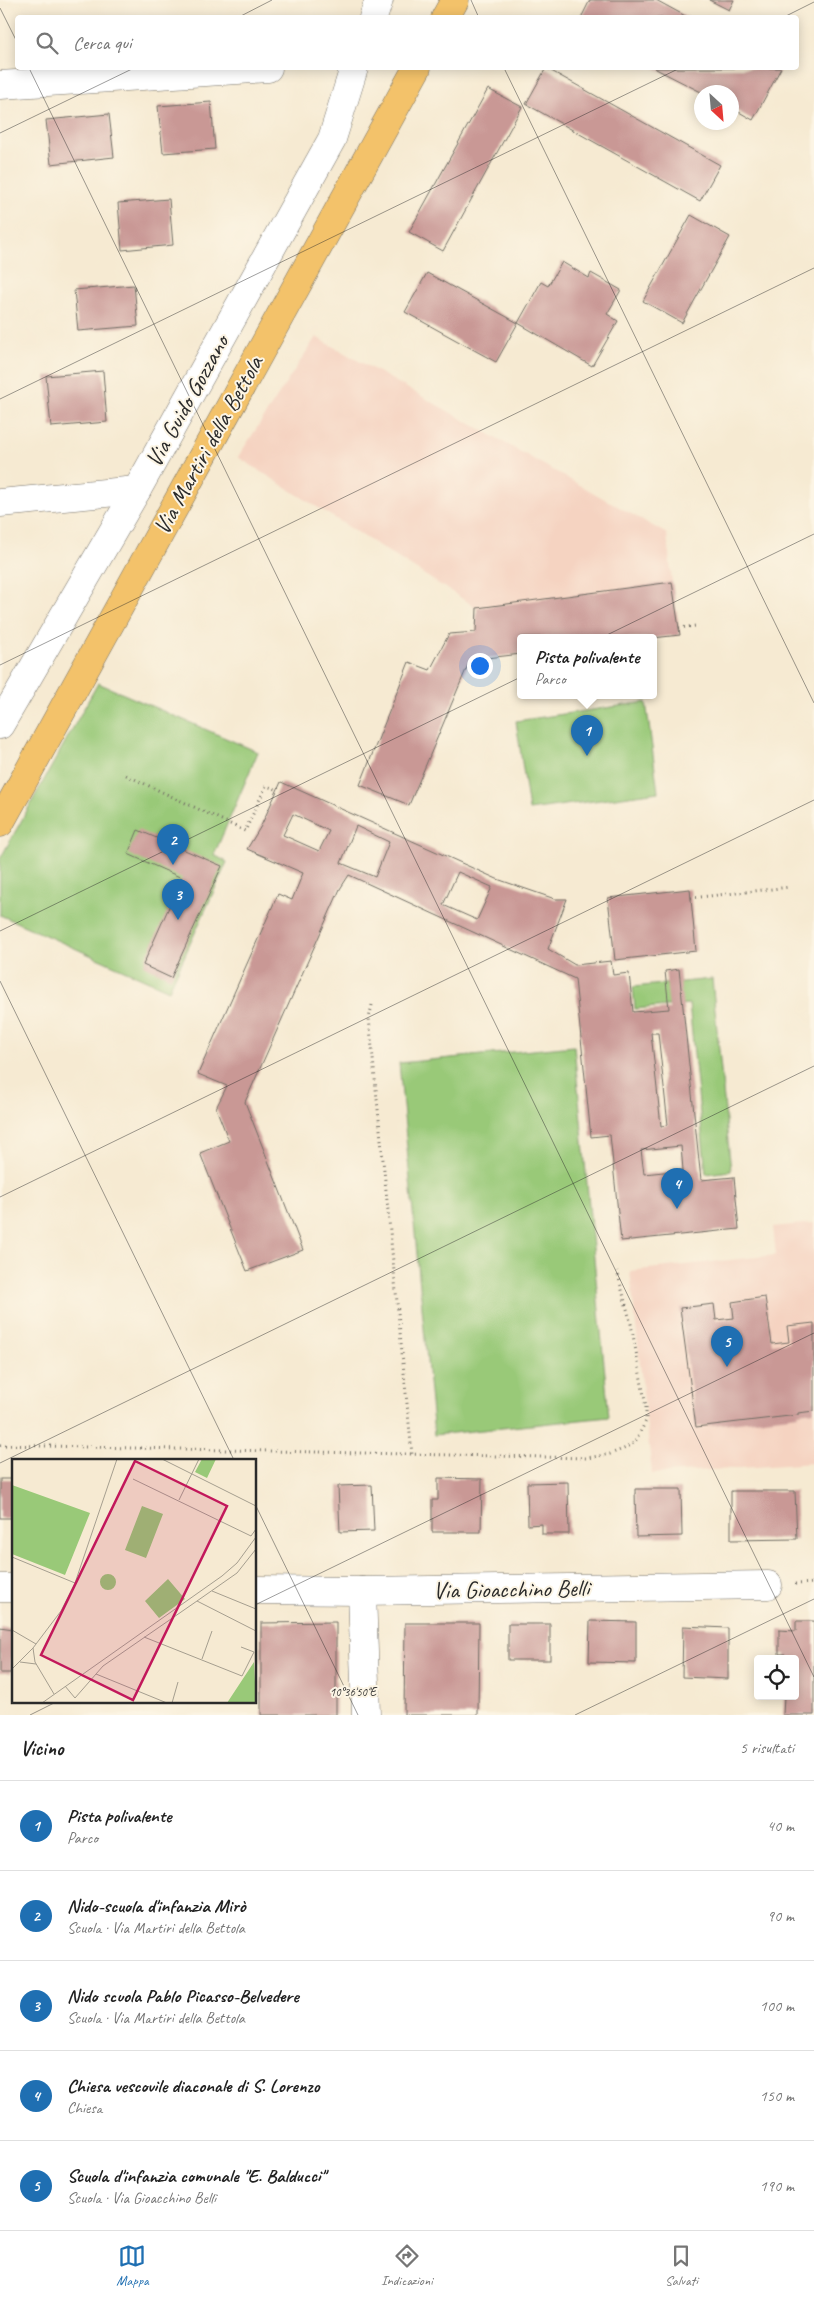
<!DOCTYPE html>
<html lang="it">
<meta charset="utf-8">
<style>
:root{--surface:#fff;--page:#f2f2f2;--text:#222;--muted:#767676;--line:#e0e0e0;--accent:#1f6fb2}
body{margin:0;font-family:Caveat,sans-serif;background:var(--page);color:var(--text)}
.controls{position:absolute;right:15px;bottom:15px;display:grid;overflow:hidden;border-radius:5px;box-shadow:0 2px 12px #0003}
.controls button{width:45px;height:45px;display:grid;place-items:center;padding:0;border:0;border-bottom:1px solid var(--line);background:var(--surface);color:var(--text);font:25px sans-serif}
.compass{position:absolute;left:694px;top:85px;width:45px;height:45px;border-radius:50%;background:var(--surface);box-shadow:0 2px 12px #0003;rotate:154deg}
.you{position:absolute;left:479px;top:665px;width:18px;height:18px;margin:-12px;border:4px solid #fff;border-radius:50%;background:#1a73e8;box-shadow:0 0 0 8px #1a73e833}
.badge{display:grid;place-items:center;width:32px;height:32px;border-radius:50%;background:var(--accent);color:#fff;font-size:16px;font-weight:700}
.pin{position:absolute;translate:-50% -41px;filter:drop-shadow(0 1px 2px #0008)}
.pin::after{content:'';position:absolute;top:26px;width:18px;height:15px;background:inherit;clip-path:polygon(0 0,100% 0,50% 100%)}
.popup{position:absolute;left:517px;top:634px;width:140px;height:65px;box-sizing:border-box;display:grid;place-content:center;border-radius:5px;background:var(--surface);filter:drop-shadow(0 1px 4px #0005);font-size:16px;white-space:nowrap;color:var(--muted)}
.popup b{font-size:19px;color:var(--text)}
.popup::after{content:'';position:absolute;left:50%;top:100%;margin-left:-10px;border:10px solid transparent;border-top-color:var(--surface)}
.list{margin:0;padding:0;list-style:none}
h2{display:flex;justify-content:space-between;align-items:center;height:65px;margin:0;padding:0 20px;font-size:21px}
h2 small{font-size:16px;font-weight:400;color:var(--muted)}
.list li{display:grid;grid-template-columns:32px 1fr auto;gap:15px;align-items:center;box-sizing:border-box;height:90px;padding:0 20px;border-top:1px solid var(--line)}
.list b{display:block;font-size:19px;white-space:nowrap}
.list p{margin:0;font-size:16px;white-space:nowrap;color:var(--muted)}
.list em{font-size:16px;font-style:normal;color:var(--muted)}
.icon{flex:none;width:28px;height:28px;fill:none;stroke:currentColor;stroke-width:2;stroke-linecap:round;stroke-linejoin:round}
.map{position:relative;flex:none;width:814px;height:1715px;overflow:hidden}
.search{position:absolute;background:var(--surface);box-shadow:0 2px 12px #0003;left:15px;right:15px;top:15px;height:55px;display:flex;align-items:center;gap:12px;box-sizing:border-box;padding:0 18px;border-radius:5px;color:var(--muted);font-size:19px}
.sheet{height:515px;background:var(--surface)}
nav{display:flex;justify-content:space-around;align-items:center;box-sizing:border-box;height:70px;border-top:1px solid var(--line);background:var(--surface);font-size:14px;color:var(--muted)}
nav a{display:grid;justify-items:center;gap:2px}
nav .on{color:var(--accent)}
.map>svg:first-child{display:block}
.built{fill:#f5d3c1}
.green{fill:#99c978;stroke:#627a52}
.building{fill:#c99895;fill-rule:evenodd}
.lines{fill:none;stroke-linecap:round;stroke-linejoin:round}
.minor-casing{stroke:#726e65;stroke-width:29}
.major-casing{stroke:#726e65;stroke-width:29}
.path{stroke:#726e65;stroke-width:3;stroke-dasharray:1 4;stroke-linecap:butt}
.minor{stroke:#fff;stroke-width:28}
.major{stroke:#f3c26a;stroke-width:28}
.ticks{fill:none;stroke:#2b2b2b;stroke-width:1;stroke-opacity:0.45}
.labels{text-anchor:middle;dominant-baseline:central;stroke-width:4;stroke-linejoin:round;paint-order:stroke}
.street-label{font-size:24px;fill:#2b2b2b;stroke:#fcf5e5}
.inset-road{fill:none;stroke:#a59e8f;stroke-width:1}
.view{fill:#c2185b;fill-opacity:0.15;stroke:#c2185b;stroke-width:2.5}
.inset-edge{fill:none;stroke:#2b2b2b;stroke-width:2.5}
.ticks-label{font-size:12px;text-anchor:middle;fill:#2b2b2b;stroke:#fcf5e5;stroke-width:4;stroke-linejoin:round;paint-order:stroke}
</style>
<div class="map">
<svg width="814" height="1715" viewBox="0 0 814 1715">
<rect width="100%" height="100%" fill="#fcf5e5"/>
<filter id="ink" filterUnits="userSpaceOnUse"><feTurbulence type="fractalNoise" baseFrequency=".02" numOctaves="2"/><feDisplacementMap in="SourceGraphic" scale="10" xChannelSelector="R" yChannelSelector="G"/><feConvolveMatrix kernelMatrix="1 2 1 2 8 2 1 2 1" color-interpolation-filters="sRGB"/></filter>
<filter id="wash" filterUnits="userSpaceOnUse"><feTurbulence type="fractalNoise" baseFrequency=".0096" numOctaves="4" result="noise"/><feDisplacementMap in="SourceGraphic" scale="20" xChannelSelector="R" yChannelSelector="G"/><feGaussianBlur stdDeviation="1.12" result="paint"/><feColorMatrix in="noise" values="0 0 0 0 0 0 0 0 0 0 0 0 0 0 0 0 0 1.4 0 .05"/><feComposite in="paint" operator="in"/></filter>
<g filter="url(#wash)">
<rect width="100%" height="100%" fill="#f6ead2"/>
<!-- built -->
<g class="built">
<path d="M316,337L667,534L672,582L477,608L238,457Z"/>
<path d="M814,1223V1463L652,1474L630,1271L776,1255L773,1227Z"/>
</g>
<!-- green -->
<g class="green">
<path d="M98,683L258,752L214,855L227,862L169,990L0,915V859Z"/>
<path d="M646,702L658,792L529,810L516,721Z"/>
<path d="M712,979L731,1171L706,1174L689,1004L635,1009L633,987Z"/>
<path d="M574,1046L609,1417L434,1435L399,1063Z"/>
</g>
<g id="blocks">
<!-- building -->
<g class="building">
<path d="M590,0H656L689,18H581Z"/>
<path d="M709,0H734L729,10Z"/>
<path d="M546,68L720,165L700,201L526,104Z"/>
<path d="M654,68H781L753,120L732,108V92H701Z"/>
<path d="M488,89L522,107L443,251L409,232Z"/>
<path d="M211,102L215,149L163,153L158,106Z"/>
<path d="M109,114L114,157L51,164L46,120Z"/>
<path d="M169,199L173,245L122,250L118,203Z"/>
<path d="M691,215L730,237L682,323L643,301Z"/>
<path d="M562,262L589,278L591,273L621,290L607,314L618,321L592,366L518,323L541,282L548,286Z"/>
<path d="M427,273L518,323L496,362L405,312Z"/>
<path d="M134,285L138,326L78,331L74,290Z"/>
<path d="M103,371L107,422L51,427L46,376Z"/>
<path d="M672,582L680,635L653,638L521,637V654L470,660L409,805L360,785L409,662L430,670L449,634L476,632L477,608Z"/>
<path d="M281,782L497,879L555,899H567L548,949L575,965L611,961L613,975L629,973L633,1012L669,1009L665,971L679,969L701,1180L734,1177L739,1229L621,1241L610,1135L591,1137L575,979L349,875L340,889L245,1102L303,1250L247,1271L200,1153L229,1141L216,1108L227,1086L198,1074L278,894L292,900L303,873L247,849L261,826ZM293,814L329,831L319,851L283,835ZM356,826L389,842L375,877L341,863ZM458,872L492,887L477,920L443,905ZM651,1033H658L668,1125L661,1126ZM681,1146L683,1170L644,1174L641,1150Z"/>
<path d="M138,830L222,866L171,978L143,965L182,878L128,854Z"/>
<path d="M690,889L696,951L615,960L608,898Z"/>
<path d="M765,1297L772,1344L789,1342L787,1326L814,1323V1411L798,1413V1415L696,1427L680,1308L714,1304L716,1320L734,1318L732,1302Z"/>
<path d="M438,1478L482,1479L481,1532H432V1500H438Z"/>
<rect x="0" y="1479" width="14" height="39"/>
<path d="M568,1482L569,1534H542V1524L528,1525L527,1483Z"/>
<path d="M372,1485L374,1531L340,1532L338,1486Z"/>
<path d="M635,1489H681L682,1536L636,1537Z"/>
<path d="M731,1491H795L797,1539L731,1540Z"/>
<path d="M590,1621L636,1622V1663L589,1662Z"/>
<path d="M796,1621H814V1715H783L784,1696H795V1659H785V1654H779V1630L796,1631Z"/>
<path d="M336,1622V1715H261V1623Z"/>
<path d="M405,1623H479L478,1715H404Z"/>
<rect x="508" y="1624" width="42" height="36"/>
<path d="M683,1626L728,1628V1679L682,1677Z"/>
<path d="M0,1627L13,1629L11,1673H0Z"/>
</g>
</g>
</g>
<g filter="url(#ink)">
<use href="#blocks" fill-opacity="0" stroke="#726e65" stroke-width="1"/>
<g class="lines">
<!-- minor casing -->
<g class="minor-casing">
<g id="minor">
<path d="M373,18L379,0"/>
<path d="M0,85L268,68"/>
<path d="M0,503L137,490"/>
<path d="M0,725L137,490L332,139L354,68"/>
<path d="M0,1588H14"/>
<path d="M255,1590L362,1591L768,1585"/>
<path d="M362,1591L366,1715"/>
</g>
</g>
<!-- major casing -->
<g class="major-casing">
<g id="major">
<path d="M445,18L455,0"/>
<path d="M0,823L417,68"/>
</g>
</g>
<!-- path -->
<g class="path">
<path d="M679,628L695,626"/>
<path d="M126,775L245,831L266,786L276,789"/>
<path d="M691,898L790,887"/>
<path d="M372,1005L369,1018L412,1454"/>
<path d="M0,1445L587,1458L610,1454L626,1448L635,1442L646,1421V1407L631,1324L617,1271"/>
<path d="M795,1584L814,1583"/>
</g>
<!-- minor -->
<use href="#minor" class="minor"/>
<!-- major -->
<use href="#major" class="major"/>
</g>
</g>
<!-- ticks -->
<path class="ticks" d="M471,0L479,18M0,8L18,44M237,18L272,0M782,18L814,2M29,68L814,1677M504,68L814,703M0,133L134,68M0,399L680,68M0,665L814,268M0,931L814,534M0,981L234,1460M0,1197L814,800M0,1463L814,1066M255,1504L358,1715M255,1605L814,1333M30,1715L58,1701M575,1715L814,1599"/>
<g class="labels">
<!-- street labels -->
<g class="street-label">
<text transform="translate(187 401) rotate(-61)">Via Guido Gozzano</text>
<text transform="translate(208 445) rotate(-61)">Via Martiri della Bettola</text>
<text transform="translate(511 1589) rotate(-1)">Via Gioacchino Belli</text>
</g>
</g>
<!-- overview -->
<g transform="translate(12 1459)">
<rect width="244" height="244" fill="#f6ead2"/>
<path d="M190,0H204L195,19L183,13ZM0,26L78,54L53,116L0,95ZM130,47L151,55L134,99L113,91ZM88 123a8 8 0 1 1 16 0a8 8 0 1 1-16 0ZM156,120L173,140L147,159L133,142ZM242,203L244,243L215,244Z" fill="#99c978"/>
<path class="inset-road" d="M150,0L244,47M121,20L239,77L244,70M167,41L187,0M0,98L63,124M200,132L244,150M185,142L225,114L244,90M0,171L24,185M132,178L230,217L242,193L229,188M190,200L200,172M8,203L24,205M0,210L21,189M84,215L155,244M53,227L63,239L91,207L185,142L244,172M42,235L23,203L21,189L49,152L63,124L105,0M30,244L210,117L225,104L244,78M160,244L166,223"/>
<path class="view" d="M123,2L215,47L121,241L29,196Z"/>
<rect width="244" height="244" class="inset-edge"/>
</g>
<g class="ticks-label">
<text x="353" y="1696">10°36'50"E</text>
</g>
</svg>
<div class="controls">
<button><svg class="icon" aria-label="locate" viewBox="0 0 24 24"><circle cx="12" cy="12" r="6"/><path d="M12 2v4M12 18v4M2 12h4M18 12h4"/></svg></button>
</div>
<svg class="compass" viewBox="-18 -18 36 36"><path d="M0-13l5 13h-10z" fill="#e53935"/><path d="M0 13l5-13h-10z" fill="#767676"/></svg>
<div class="you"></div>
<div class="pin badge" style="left:587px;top:756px">1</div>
<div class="popup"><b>Pista polivalente</b>Parco</div>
<div class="pin badge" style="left:173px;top:865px">2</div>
<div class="pin badge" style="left:178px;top:920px">3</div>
<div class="pin badge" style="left:677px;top:1209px">4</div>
<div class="pin badge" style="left:727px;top:1367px">5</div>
<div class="search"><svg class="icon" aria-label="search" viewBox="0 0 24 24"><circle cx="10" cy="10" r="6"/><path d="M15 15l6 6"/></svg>Cerca qui</div>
</div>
<section class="sheet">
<h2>Vicino<small>5 risultati</small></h2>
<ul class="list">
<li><span class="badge">1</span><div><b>Pista polivalente</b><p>Parco</p></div><em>40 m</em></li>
<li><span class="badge">2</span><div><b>Nido-scuola d'infanzia Mirò</b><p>Scuola · Via Martiri della Bettola</p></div><em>90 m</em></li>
<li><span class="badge">3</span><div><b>Nido scuola Pablo Picasso-Belvedere</b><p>Scuola · Via Martiri della Bettola</p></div><em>100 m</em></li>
<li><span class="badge">4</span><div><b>Chiesa vescovile diaconale di S. Lorenzo</b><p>Chiesa</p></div><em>150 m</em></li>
<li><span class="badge">5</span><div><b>Scuola d'infanzia comunale &quot;E. Balducci&quot;</b><p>Scuola · Via Gioacchino Belli</p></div><em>190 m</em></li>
</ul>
</section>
<nav>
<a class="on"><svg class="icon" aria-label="map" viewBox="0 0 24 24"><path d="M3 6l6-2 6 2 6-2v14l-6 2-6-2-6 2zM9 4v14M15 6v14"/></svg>Mappa</a>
<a><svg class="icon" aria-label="directions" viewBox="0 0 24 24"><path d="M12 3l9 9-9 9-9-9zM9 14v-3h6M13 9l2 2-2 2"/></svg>Indicazioni</a>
<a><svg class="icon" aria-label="saved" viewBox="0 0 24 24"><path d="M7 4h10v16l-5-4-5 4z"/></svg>Salvati</a>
</nav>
